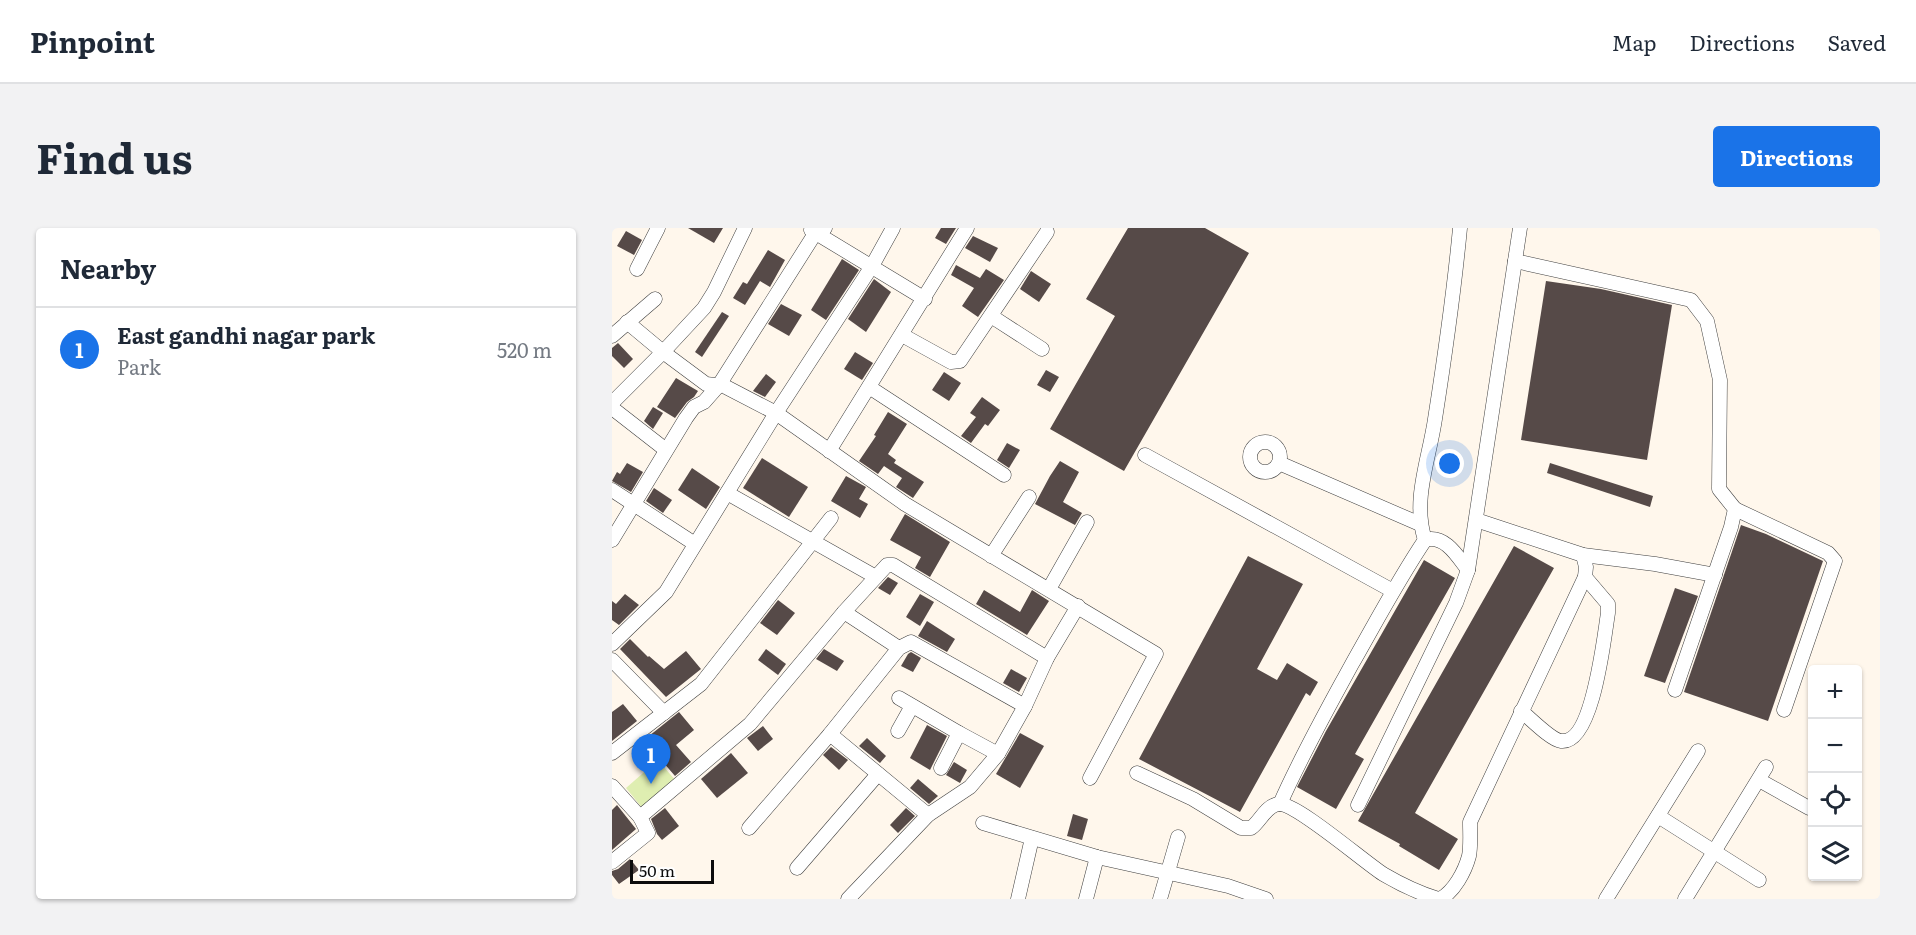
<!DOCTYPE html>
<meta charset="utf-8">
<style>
:root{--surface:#fff;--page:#f2f2f3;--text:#1f2937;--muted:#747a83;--line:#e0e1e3;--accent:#1a73e8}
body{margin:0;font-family:Literata,serif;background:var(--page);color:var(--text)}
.controls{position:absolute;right:18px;bottom:18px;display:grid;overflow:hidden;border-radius:6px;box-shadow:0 2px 4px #0004}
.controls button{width:54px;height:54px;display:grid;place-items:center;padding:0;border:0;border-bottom:2px solid var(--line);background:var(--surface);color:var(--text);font:30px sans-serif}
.scale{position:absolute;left:18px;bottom:15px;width:84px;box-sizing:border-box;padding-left:6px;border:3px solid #0c0c0c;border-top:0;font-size:16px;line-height:21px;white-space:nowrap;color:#0c0c0c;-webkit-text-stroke:4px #fff;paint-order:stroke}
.you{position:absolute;left:838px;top:236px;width:21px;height:21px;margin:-15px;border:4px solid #fff;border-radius:50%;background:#1a73e8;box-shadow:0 0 0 9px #1a73e833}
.badge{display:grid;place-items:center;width:39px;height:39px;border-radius:50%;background:var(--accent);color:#fff;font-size:20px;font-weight:700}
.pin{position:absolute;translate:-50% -50px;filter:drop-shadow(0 2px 3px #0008)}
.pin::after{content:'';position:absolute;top:32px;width:21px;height:18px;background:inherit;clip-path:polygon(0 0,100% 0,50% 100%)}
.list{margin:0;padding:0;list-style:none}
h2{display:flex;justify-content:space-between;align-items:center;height:78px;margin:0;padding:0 24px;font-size:26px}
h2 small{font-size:20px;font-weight:400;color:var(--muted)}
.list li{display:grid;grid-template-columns:39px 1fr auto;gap:18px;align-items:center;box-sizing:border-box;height:84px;padding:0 24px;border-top:2px solid var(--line)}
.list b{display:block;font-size:22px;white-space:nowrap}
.list p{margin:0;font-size:20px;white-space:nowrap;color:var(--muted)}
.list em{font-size:20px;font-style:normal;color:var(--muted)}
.icon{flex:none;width:33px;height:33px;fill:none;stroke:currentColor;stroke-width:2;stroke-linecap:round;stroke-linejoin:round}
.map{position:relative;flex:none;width:1268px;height:671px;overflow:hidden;border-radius:6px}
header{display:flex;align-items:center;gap:36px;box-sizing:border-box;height:84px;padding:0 30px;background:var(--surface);border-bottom:2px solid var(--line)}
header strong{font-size:28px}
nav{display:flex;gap:33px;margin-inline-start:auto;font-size:21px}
.intro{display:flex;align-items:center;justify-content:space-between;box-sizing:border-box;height:144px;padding:0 36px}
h1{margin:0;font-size:42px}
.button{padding:15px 27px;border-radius:6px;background:var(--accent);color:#fff;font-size:21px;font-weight:700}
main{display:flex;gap:36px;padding:0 36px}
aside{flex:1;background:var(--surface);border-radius:6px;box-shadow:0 2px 4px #0004}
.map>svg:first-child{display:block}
.green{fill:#dfeeb1}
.building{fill:#564a48}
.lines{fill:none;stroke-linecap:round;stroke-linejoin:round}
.minor-casing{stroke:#3f3f3f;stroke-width:15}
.minor{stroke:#fff;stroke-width:14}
</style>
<header>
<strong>Pinpoint</strong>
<nav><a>Map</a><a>Directions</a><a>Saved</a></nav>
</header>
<div class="intro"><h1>Find us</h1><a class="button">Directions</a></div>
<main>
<aside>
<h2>Nearby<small></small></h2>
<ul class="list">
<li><span class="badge">1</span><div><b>East gandhi nagar park</b><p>Park</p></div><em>520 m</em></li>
</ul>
</aside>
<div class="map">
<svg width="1268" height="671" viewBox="0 0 1268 671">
<rect width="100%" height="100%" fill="#fff7ec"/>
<!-- green -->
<path class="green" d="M46,532L64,553L31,581L14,560Z"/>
<!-- building -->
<g class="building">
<path d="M76,0H111L102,15Z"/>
<path d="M329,0H344L334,16L323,10Z"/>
<path d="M516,0H593L637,25L512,243L438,201L503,88L474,71Z"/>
<path d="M14,3L30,12L22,27L5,18Z"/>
<path d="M361,8L386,20L378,34L353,20Z"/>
<path d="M156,22L173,32L158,59L148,53L133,77L121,70L131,54L135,56Z"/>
<path d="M230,31L247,42L214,92L199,82Z"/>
<path d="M344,37L368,50L374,41L392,52L366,89L350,78L362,60L339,47Z"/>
<path d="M419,43L439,56L427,74L408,61Z"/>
<path d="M262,51L279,64L254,104L236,91Z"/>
<path d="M934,53L989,61L1060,77L1035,232L909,212Z"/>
<path d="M169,76L190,87L177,108L156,96Z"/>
<path d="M110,84L117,88L90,129L83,124Z"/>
<path d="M6,115L21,131L12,140L0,128V120Z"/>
<path d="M243,124L261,135L250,152L232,141Z"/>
<path d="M434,142L447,149L438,164L425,157Z"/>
<path d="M332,144L349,155L337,173L320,162Z"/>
<path d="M154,146L164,154L153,169L141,163Z"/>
<path d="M64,150L86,163L82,169L75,174L63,190L45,179Z"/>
<path d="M370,169L388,182L376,198L373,196L359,215L349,208L364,189L358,185Z"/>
<path d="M41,179L51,185L41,201L32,193Z"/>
<path d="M276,184L295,196L276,226L284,232L282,235L312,254L301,270L284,259L290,250L272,238L266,246L247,233L264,208L262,207Z"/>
<path d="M395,215L408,222L397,240L385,232Z"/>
<path d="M150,230L196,259L177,289L131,260Z"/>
<path d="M448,233L467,244L451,274L470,285L463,297L423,276L438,248Z"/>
<path d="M15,235L31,244L19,264L0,253L5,244L8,246Z"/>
<path d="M938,235L1041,268L1038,279L935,245Z"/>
<path d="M80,240L108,259L94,281L66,262Z"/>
<path d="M234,248L254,259L247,271L256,276L248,290L219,273Z"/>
<path d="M42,260L60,272L51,285L34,273Z"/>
<path d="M293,286L338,314L318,349L303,340L309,329L278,312Z"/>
<path d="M1129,297L1154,306L1211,333L1156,493L1072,464Z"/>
<path d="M902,318L942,340L803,585L846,611L827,642L787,618L788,616L746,593Z"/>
<path d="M636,328L691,356L645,441L665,452L675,435L706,454L698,468L694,465L628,584L527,531Z"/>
<path d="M812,332L843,350L743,526L752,531L724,581L685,559L714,503Z"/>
<path d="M276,349L286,355L278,367L266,360Z"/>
<path d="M1063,360L1086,368L1053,455L1032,448Z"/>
<path d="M372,362L408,384L420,362L437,373L415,407L364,376Z"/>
<path d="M13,366L27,377L7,397L0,392V373L4,376Z"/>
<path d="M308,366L322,374L308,398L294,389Z"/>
<path d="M166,372L183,385L165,407L148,395Z"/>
<path d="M315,393L343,411L335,424L306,408Z"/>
<path d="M18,411L36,429L37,428L52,441L74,423L89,441L54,469L8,421Z"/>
<path d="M154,421L174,436L166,447L146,432Z"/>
<path d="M212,421L232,433L225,443L204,431Z"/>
<path d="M299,424L309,430L301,444L289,438L296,426Z"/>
<path d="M399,441L415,450L407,464L391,455Z"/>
<path d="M11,476L25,493L0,513V484Z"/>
<path d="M67,484L82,502L64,517L79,534L63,548L32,512Z"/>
<path d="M315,497L335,508L318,542L298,530Z"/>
<path d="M151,498L161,511L146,523L135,510Z"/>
<path d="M408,505L432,518L408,560L384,546Z"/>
<path d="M255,510L274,528L268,535L247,518Z"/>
<path d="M219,519L236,532L227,542L211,527Z"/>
<path d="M119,525L136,545L105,570L89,551Z"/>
<path d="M342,534L355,542L348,555L334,547Z"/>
<path d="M306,551L326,568L317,576L298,560Z"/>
<path d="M5,577L24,601L0,622V582Z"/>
<path d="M53,580L67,598L50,612L45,606L39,591Z"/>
<path d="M294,580L303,588L286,605L278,597Z"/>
<path d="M461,586L476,591L470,612L455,608Z"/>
<path d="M18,631L27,642L7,656L0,647V643L6,641Z"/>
</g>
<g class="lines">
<!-- minor casing -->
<g class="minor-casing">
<g id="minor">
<path d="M199,2L313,71"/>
<path d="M903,33L1079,72L1095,93L1108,152L1107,261L1123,281L1119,299L1063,462"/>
<path d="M25,41L46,0"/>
<path d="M379,88L430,121"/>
<path d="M15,94L51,124L92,80L102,64L133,0"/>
<path d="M290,107L339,134L348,133L435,4"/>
<path d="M0,108L43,71"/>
<path d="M257,159L392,247"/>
<path d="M0,175L51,124L94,156L112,158L164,185L293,276L544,426L478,550"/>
<path d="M0,180L54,222"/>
<circle cx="653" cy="229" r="15"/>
<path d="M217,223L355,0"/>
<path d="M533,227L781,363"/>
<path d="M667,235L808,296"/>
<path d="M0,262L83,316"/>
<path d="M115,265L264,349L275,337H281L435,430"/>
<path d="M1123,281L1216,325L1223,333L1172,482"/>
<path d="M864,292L971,327L1043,336L1103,347"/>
<path d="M0,312L74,190L82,179L92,174L107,157L204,4L213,0"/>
<path d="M813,312C800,272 817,232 823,191C833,127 842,64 848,0"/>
<path d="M379,328L417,269"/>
<path d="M437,361L475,294"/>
<path d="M232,384L287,420"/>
<path d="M0,416L54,364L164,185L260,38L281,0"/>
<path d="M0,432L52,485"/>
<path d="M287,470L347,505L386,526"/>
<path d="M909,483C918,490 939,512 949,513C981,517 992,409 996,385V376L973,349"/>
<path d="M286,503L300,478"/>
<path d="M218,506L316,587"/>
<path d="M0,525L89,456L219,290"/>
<path d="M329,540L347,505"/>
<path d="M525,545L581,571L629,600H639C648,594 654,577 667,576C684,575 751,633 771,646C788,656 807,665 826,671"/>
<path d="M1147,552L1197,580"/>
<path d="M0,558L28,589"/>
<path d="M668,576C689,528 715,482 740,436C764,394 786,352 813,312C833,306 846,329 856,342"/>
<path d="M746,577L844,375L856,342L908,0"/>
<path d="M1046,588L1147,652"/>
<path d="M371,595L485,629L616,658L654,671"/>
<path d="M137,600L218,506L287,420L299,414L413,478"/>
<path d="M0,634L36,605L28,589L138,496L232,384L264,349"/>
<path d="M185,640L266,546"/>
<path d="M236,671L316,587L358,559L386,526L413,478L435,430L466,378"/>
<path d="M406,671L420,610"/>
<path d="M474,671L485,629"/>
<path d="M548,671L566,609"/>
<path d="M828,671C842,664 853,643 857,628C859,618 858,605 858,594L973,349L974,339L971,327"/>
<path d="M994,671L1086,523"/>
<path d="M1073,671L1154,539"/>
</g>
</g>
<!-- minor -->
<use href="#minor" class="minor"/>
</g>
</svg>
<div class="controls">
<button>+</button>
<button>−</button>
<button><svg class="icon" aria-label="locate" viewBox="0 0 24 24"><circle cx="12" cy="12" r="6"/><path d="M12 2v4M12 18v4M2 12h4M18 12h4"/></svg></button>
<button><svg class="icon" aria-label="layers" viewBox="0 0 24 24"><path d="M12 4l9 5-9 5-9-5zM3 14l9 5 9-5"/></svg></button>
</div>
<div class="scale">50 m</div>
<div class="you"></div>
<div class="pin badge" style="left:39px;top:556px">1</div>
</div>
</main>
